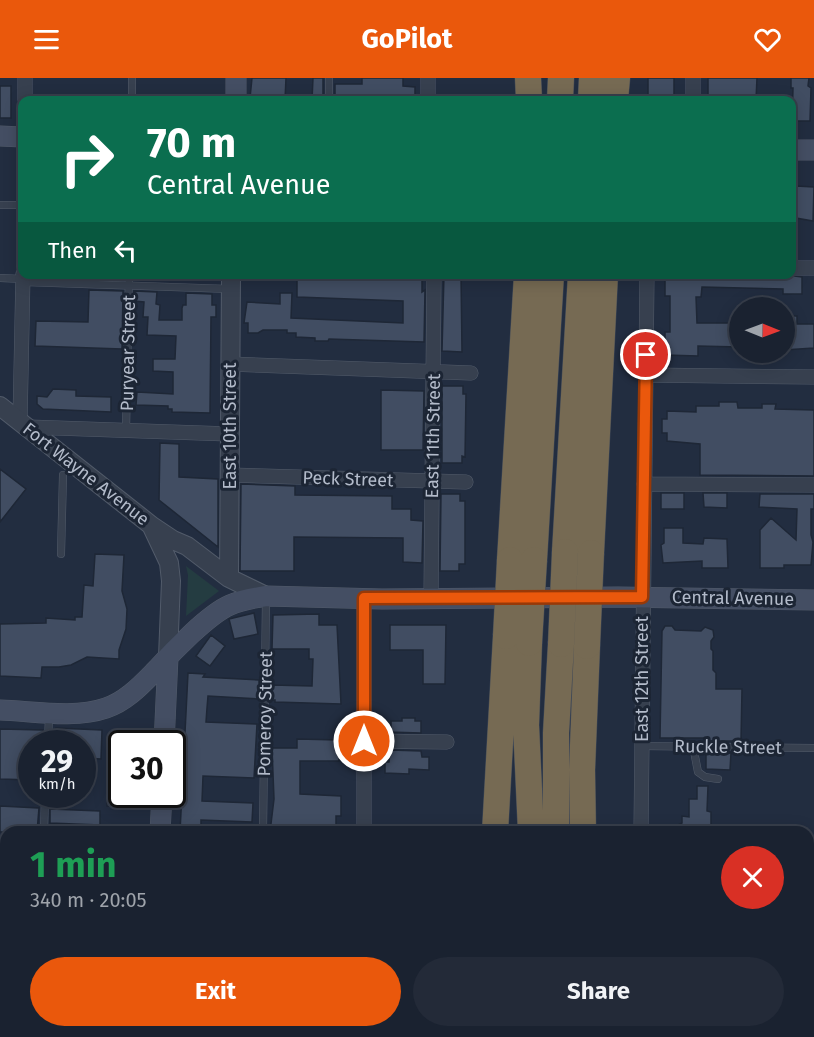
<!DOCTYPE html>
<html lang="en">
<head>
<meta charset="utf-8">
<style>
  :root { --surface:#1a2230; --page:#232a38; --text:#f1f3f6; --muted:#9fa4ab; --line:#383f4c; --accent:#ea580c }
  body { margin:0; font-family:"Fira Sans",sans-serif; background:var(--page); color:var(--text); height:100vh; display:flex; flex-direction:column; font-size:22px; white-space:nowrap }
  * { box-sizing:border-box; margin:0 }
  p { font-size:20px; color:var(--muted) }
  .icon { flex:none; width:33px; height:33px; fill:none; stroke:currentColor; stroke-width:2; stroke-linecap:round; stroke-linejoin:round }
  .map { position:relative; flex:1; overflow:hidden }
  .details { position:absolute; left:0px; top:748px; width:814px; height:212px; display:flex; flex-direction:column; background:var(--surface); border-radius:18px 18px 0 0; box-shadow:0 3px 15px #0003,0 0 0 2px var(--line) }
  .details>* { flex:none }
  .guide { position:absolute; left:18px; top:18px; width:778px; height:183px; border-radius:12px; box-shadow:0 3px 15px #0003,0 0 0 2px var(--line); background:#0b6e4f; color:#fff; overflow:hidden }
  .needle { width:39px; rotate:91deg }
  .buttons { position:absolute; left:729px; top:219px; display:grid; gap:12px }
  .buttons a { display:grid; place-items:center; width:66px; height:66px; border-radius:50%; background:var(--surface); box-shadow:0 3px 15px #0003,0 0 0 2px var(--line); font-size:30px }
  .speed { position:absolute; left:18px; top:652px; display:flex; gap:12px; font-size:30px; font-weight:700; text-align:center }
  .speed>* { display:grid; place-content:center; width:78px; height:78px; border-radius:50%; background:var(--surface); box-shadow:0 3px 15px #0003,0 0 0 2px var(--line); line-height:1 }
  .speed small { font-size:15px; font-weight:400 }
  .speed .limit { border:3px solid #111; border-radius:9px; background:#fff; color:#111 }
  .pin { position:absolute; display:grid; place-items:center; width:51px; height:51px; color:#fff; margin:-26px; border:3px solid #fff; border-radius:50%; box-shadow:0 2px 6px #0007 }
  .me { position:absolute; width:66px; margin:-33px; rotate:0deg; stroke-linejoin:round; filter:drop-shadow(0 0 4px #0008) }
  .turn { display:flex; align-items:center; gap:21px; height:126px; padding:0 30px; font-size:27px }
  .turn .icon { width:78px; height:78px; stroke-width:2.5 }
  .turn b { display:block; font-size:42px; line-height:51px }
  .then { display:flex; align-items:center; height:57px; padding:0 30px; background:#0003; gap:12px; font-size:22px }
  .round { display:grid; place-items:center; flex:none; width:63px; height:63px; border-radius:32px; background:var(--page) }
  .head { display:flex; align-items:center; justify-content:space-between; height:102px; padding:0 30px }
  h1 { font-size:36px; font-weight:700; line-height:45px; color:#1e9e55 }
  .action { display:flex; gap:12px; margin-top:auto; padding:12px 30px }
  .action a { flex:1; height:69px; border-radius:36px; background:var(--accent); color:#fff; font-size:24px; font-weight:700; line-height:69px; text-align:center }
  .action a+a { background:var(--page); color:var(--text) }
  header { display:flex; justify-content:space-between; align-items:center; height:78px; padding:0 30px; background:var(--accent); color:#fff; font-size:27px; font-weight:700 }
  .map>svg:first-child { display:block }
  .green { fill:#243c41 }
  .building { fill:#414d62; stroke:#1e2736; stroke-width:1.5 }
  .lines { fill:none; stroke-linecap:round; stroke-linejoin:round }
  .service-casing { stroke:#525b6a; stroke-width:8 }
  .minor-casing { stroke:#525b6a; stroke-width:15 }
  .tertiary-casing { stroke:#525b6a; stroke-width:20 }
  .secondary-casing { stroke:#525b6a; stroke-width:21 }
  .motorway-casing { stroke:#3f4857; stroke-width:27 }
  .service { stroke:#37404f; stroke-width:7 }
  .minor { stroke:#37404f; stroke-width:14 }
  .tertiary { stroke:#37404f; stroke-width:18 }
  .secondary { stroke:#444e63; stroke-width:20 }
  .motorway { stroke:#766a53; stroke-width:26 }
  .motorway-bridge-casing { stroke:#3f4857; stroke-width:27; stroke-linecap:butt }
  .motorway-bridge { stroke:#766a53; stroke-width:26 }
  .route-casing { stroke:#983908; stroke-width:15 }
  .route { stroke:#ea580c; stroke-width:10 }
  .labels { text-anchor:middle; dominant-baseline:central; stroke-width:6; stroke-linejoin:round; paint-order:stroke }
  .street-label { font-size:18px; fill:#b3bbca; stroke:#1c2534 }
</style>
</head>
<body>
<header><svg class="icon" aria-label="menu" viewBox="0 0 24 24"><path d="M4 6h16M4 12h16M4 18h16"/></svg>GoPilot<svg class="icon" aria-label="heart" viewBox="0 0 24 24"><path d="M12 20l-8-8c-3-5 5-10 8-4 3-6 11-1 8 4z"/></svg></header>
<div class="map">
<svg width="814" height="959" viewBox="0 0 814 959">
  <rect width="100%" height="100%" fill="#222d40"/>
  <path class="green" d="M186 488 219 513 186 538 188 497Z"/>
  <path class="building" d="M252 0H286L285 22 250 20Z
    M313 0H323V22H312Z
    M362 0H403V8L415 9V22H335V6H362Z
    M648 0H674V22H648Z
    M708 0H757L756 22H708Z
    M791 0H809L808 8 811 10 810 43H792L793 10H791Z
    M0 8H11V40H0Z
    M796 108 814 109 813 143 796 140Z
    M297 196H422V214L425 212 424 264 329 261 328 263H315V260L296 259V255H287V252H263L258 255H248V245H244L247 224 280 226V215H292L291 240 403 245V223L297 219Z
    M444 196H461L462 274 442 273Z
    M665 196 758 199 787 197 802 199V216H783V211L702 209 701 219H696L697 245H730V250H740V269L698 268V278L665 277V254H670V218H665Z
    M89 212 123 213 122 271 35 268 36 243 88 244Z
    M134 213 157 214 156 226 160 227 159 242H182V230L183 227H186V215L212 216V227H216V239H211L210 335 172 334V331H168V328L136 327 137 314 173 316V294L153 293V281H175L176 258 147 257 148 239H143L144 224 134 223Z
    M784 238H797V246H814V270L784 272Z
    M442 308H463V316H466L465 379 462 378V385H442Z
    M53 311 76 312V318L111 319V334L43 331 37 326V318L47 319Z
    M381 312 424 313 423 372H381Z
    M719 324H737L738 330H762V326H776L775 331 814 332V398L700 397V366L667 363V355H662V341H667V333L696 334V328H719Z
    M160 365 179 366V399L218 401V469L159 422Z
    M0 391 26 411 0 444Z
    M241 406 295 408V417L392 418V431H411V442L423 443 422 485 403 484V460L294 459V493H240Z
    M661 415H684V431H661Z
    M703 415H727V430L704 429Z
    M441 416H460V423H465V486H459V493H440Z
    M760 416H814V431H811V457L813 464 811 487H784V490H760V452L771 440 796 462 797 431 759 429Z
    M664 450H683V465L703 466 704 460 727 461 728 490H702V483L663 485 661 467 664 465Z
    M95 476 124 477 122 513 127 531 126 551 119 572V581L87 579 71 587 59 589H42L41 600 0 598V546L46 545V540L75 542V539H82L84 507 93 508Z
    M254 535 258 556 234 561 229 541Z
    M319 536V547H337L341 626 275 624V622H270L271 607 312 608 313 581H309V571H272L273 537Z
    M390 547H446L445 606H423V572H390Z
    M665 548H672L675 552 701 553 705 549 713 552 714 559 711 563V571L713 573V592L716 595V611H742L741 663H706V660H660L662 553Z
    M211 557 225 568 210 588 196 578Z
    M188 595 205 596 203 599 259 602V621L208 618 207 630 206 644 257 646 254 700 203 698 202 723 253 725 252 744 201 742V754H180Z
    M402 640H415V643H421V655L388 654V649H391V643H402Z
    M56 650 102 652 101 681 82 680V666H54Z
    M0 651 43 652 42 666H32V702L0 701Z
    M297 661 339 662V683H300V716L341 718V738H336V754H270L274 721 272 670H297Z
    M390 672 421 673 422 679H429V692L409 691V696L385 695V684H389Z
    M706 674 731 675 730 692 706 691Z
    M697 708H708L707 733 711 734V754H684L676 748 682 745V738L689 739V721H697Z
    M107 714 132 717 131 729 107 728Z
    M0 728 39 730 37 754H0Z
    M50 731 100 733V747L50 745Z"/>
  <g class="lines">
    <g class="service-casing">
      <path id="service" d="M132 22V0
        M329 22V0
        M0 127H22
        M0 200 23 201
        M23 204 230 211
        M126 353 129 196
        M61 476 63 397
        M48 666 49 637
        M641 668 814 670
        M693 668 698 694 705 699 718 701
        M44 754 45 717
        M263 754 266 521
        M0 897 6 898
        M808 936H814
        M263 954V959
        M309 954V959
        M34 959V954
        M424 959V954"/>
    </g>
    <g class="minor-casing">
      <path id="minor" d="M25 22V0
        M428 22V0
        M693 22V0
        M792 190H814
        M230 286 471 295
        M646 297 814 299
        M20 343 23 196
        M28 349 229 356
        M229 397 466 404
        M644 406 814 407
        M431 520 434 196
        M364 663 447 664
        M364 754V520
        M641 754 647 196
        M0 796H6
        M808 815H814
        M362 954V959"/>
    </g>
    <g class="tertiary-casing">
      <path id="tertiary" d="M0 328 152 448 173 462 187 468 229 500 266 518
        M152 449 169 485 171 503 168 579
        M229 500 231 196"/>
    </g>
    <g class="secondary-casing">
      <path id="secondary" d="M236 22V0
        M0 58 22 59
        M792 72H814
        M0 632C33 633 74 641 106 630 127 623 142 606 157 591 173 573 209 536 230 527 241 522 253 520 266 518L382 521 618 519 814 522
        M164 666 168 579
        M160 754 162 717
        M150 959V954"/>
    </g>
    <g class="motorway-casing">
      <path id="motorway" d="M528 0 529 22
        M560 22 561 0
        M591 22 592 0
        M615 22 617 0
        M565 474 581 196
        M591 475 605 196
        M510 482 527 196
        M534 482 551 196
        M529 565 526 647 531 754
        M495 754 506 558
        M556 754V655L561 566
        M583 754 582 692 587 568
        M500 954 501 959
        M519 954V959
        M559 954 561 959
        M594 954 595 959"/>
    </g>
    <use href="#service" class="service"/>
    <use href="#minor" class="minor"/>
    <use href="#tertiary" class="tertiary"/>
    <use href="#secondary" class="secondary"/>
    <use href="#motorway" class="motorway"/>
    <g class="motorway-bridge-casing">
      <path id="motorway-bridge" d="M506 558 510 482
        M529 565 534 482
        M561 566 565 474
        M587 568 591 475"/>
    </g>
    <use href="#motorway-bridge" class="motorway-bridge"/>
  </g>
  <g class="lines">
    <g class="route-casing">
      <path id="route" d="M364 663V520L642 519 646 277"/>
    </g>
    <use href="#route" class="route"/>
  </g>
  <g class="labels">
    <g class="street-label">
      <text transform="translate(128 275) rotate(-89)">Puryear Street</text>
      <text transform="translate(230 348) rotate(-90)">East 10th Street</text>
      <text transform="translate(433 358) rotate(-89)">East 11th Street</text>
      <text transform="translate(86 396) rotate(38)">Fort Wayne Avenue</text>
      <text transform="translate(348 401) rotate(2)">Peck Street</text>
      <text transform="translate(733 520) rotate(1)">Central Avenue</text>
      <text transform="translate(642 601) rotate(-90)">East 12th Street</text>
      <text transform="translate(265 636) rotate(-89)">Pomeroy Street</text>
      <text transform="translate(728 669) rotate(1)">Ruckle Street</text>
    </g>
  </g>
</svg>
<div class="buttons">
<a><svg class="needle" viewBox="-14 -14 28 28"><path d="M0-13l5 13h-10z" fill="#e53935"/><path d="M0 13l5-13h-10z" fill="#9fa4ab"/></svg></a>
</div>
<div class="speed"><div>29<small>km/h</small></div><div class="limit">30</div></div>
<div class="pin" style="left:646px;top:277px;background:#d93025"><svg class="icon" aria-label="arrive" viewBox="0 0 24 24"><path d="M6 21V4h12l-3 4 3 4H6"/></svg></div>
<svg class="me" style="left:364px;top:663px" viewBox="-20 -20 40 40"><circle r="17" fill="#ea580c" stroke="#fff" stroke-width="3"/><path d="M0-11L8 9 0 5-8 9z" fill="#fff"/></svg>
<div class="guide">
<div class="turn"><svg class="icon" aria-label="right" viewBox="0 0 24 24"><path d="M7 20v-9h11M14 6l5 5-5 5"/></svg><div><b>70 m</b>Central Avenue</div></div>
<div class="then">Then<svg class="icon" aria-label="left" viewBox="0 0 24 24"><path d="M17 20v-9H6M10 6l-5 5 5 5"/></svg></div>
</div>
<section class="details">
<div class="head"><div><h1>1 min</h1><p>340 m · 20:05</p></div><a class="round" style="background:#d93025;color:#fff"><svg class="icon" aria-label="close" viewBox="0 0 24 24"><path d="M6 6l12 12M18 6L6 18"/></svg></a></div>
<div class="action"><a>Exit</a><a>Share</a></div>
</section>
</div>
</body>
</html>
